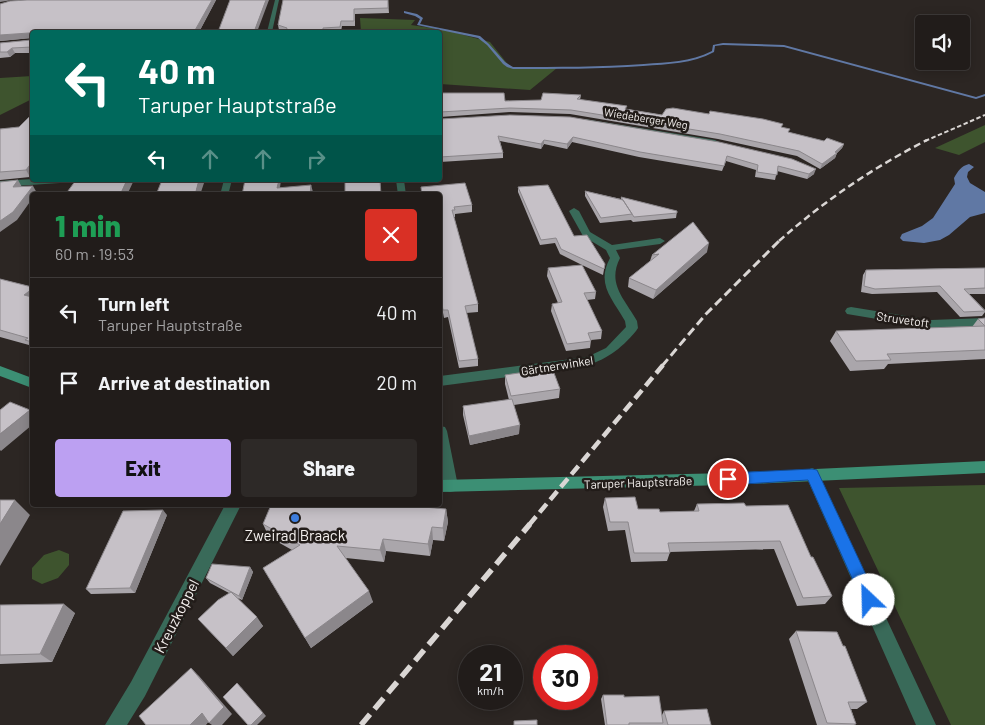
<!DOCTYPE html>
<html lang="en">
<head>
<meta charset="utf-8">
<style>
  :root { --surface:#211c1a; --page:#2d2927; --text:#f1f3f6; --muted:#a2a1a2; --line:#3e3a39; --accent:#bca0f2 }
  body { margin:0; font-family:Barlow,sans-serif; background:var(--page); color:var(--text); height:100vh; display:flex; flex-direction:column; font-size:19px; white-space:nowrap }
  * { box-sizing:border-box; margin:0 }
  p { font-size:16px; color:var(--muted) }
  .icon { flex:none; width:28px; height:28px; fill:none; stroke:currentColor; stroke-width:2; stroke-linecap:round; stroke-linejoin:round }
  .map { position:relative; flex:1; overflow:hidden }
  .side { position:absolute; left:30px; top:192px; width:412px; height:315px; display:flex; flex-direction:column; background:var(--surface); border-radius:5px; box-shadow:0 2px 12px #0003,0 0 0 1px var(--line) }
  .side>* { flex:none }
  .hud { position:absolute; left:30px; top:30px; width:412px; height:152px; border-radius:5px; box-shadow:0 2px 12px #0003,0 0 0 1px var(--line); background:#00695c; color:#fff; overflow:hidden }
  .fabs { position:absolute; left:915px; top:15px; display:grid; gap:10px }
  .fabs a { display:grid; place-items:center; width:55px; height:55px; border-radius:5px; background:var(--surface); box-shadow:0 2px 12px #0003,0 0 0 1px var(--line); font-size:25px }
  .speed { position:absolute; left:458px; top:645px; display:flex; gap:10px; font-size:25px; font-weight:700; text-align:center }
  .speed>* { display:grid; place-content:center; width:65px; height:65px; border-radius:50%; background:var(--surface); box-shadow:0 2px 12px #0003,0 0 0 1px var(--line); line-height:1 }
  .speed small { font-size:12px; font-weight:400 }
  .speed .limit { border:8px solid #d22; background:#fff; color:#111 }
  .pin { position:absolute; display:grid; place-items:center; width:42px; height:42px; color:#fff; margin:-21px; border:2px solid #fff; border-radius:50%; box-shadow:0 1px 5px #0007 }
  .me { position:absolute; width:55px; margin:-28px; rotate:336deg; stroke-linejoin:round; filter:drop-shadow(0 0 4px #0008) }
  .turn { display:flex; align-items:center; gap:18px; height:105px; padding:0 25px; font-size:22px }
  .turn .icon { width:65px; height:65px; stroke-width:2.5 }
  .turn b { display:block; font-size:35px; line-height:42px }
  .lanes { display:flex; align-items:center; height:48px; padding:0 25px; background:#0003; justify-content:center; gap:25px; direction:ltr }
  .lanes .off { opacity:.35 }
  .round { display:grid; place-items:center; flex:none; width:52px; height:52px; border-radius:5px; background:var(--page) }
  .overview { display:flex; align-items:center; justify-content:space-between; height:85px; padding:0 25px }
  h1 { font-size:30px; font-weight:800; line-height:38px; color:#1e9e55 }
  .primary-button { display:flex; gap:10px; margin-top:auto; padding:10px 25px }
  .primary-button a { flex:1; height:58px; border-radius:5px; background:var(--accent); color:#111; font-size:20px; font-weight:800; line-height:58px; text-align:center }
  .primary-button a+a { background:var(--page); color:var(--text) }
  ul { padding:0; list-style:none }
  li { display:flex; align-items:center; gap:15px; height:70px; padding:0 25px; border-top:1px solid var(--line) }
  li div { flex:1 }
  li b { display:block; font-size:19px }
  li em { font-style:normal }
  .map>svg:first-child { display:block }
  .green { fill:#3e542e }
  .water { fill:#6078a4 }
  .lines { fill:none; stroke-linecap:round; stroke-linejoin:round }
  .stream { fill:#6078a4; fill-rule:evenodd }
  .street { fill:#396a59; fill-rule:evenodd }
  .secondary { fill:#3c8f74; fill-rule:evenodd }
  .rail-far4 { stroke:#dad6d4; stroke-width:2; stroke-dasharray:4.5 2.5; stroke-linecap:butt }
  .rail-far3 { stroke:#dad6d4; stroke-width:2.5; stroke-dasharray:7 4; stroke-linecap:butt }
  .rail-far2 { stroke:#dad6d4; stroke-width:3; stroke-dasharray:9 4.5; stroke-linecap:butt }
  .rail-far1 { stroke:#dad6d4; stroke-width:4.5; stroke-dasharray:11 5.5; stroke-linecap:butt }
  .rail { stroke:#dad6d4; stroke-width:5.5; stroke-dasharray:14 7; stroke-linecap:butt }
  .wall { fill:#aaa6ab }
  .shaded-wall { fill:#8b878b }
  .building { fill:#c6c1c7; stroke:#8b878b }
  .route { fill:#1a73e8; stroke:#114b97 }
  .shop-dot { fill:#3f7fe0; stroke:#221c19; stroke-width:2 }
  .labels { text-anchor:middle; dominant-baseline:central; stroke-width:5; stroke-linejoin:round; paint-order:stroke }
  .far-street-label { font-size:11px; fill:#f4f0ee; stroke:#221c19 }
  .street-label { font-size:12px; fill:#f4f0ee; stroke:#221c19 }
  .near-poi-label { font-size:15px; fill:#f4f0ee; stroke:#221c19 }
  .near-street-label { font-size:15px; fill:#f4f0ee; stroke:#221c19 }
</style>
</head>
<body>
<div class="map">
<svg width="985" height="725" viewBox="0 0 985 725">
  <rect width="100%" height="100%" fill="#2c2623"/>
  <path class="green" d="M360 18 415 20 411 25 445 30 490 42 510 67 557 68 530 90 440 84V32H361Z
    M32 76V99L0 115V78Z
    M985 125V142L959 155 935 148Z
    M985 485V725H951L839 488Z
    M59 550 69 554V565L58 578 42 584 32 579V568L44 555Z"/>
  <path class="water" d="M969 164 974 167 968 172 967 177 970 183 985 192V213L970 217 949 235 940 240 924 243 903 241 900 238 902 234 922 226 933 218 955 184 954 178C958 171 961 166 969 164Z"/>
  <g class="lines">
    <path class="stream" d="M404 11 417 14 423 18 420 24 480 36 489 44 505 62 513 67C557 67 601 67 644 64 668 62 690 62 712 51L713 45 723 43 784 45 976 97 985 94V96L976 99 784 47 723 45 715 46 714 52C692 64 668 64 643 66 600 69 556 69 513 69L507 67 503 64 487 45 478 38 417 25 420 19 415 16 404 13Z"/>
    <path class="street" d="M275 0H279L272 32H267Z
      M584 119 715 140 719 142 715 144 587 123H584Z
      M32 179 64 180 60 183 0 187V181Z
      M224 180H232L228 195H220Z
      M396 180H404L406 195H398Z
      M574 208 579 211 590 232 612 245 660 238 665 241 660 244 616 250 620 258C607 284 624 298 637 321L638 328 636 331C620 350 606 360 582 367L440 386V376L587 357 606 348 626 327 625 321C612 298 596 284 610 258L606 250 583 236 569 211Z
      M851 307 931 320 985 318V326L931 328 847 314 845 311 847 308Z
      M440 426 445 427 447 431 458 486 455 491 450 492 445 491C436 472 440 446 440 426Z
      M812 468 817 470 819 474 936 725H916L805 474 807 470Z
      M225 505H241L145 696 127 725H105L131 682Z"/>
    <path class="secondary" d="M0 366 32 378V388L0 376Z
      M985 461V473L728 485 440 492V480L728 473Z"/>
    <path class="rail-far4" d="M925 141 985 115"/>
    <path class="rail-far3" d="M779 241C824 201 874 167 927 140"/>
    <path class="rail-far2" d="M662 366 706 314 780 240"/>
    <path class="rail-far1" d="M529 525 663 365"/>
    <path class="rail" d="M361 725 530 524"/>
  </g>
  <path class="wall" d="M27 0H216L199 32H32V53H15L10 57 0 58V43L31 40V38L0 41V4Z
    M388 0 389 13 355 14V26H342L341 32H286L279 30 278 25Z
    M440 93 505 101 541 100 581 95 580 100 627 109 662 115 709 114 783 124 781 127 788 132 824 141 844 144 842 148 837 153 835 158 820 169 797 156 718 139 570 114 510 112 440 117Z
    M32 114V174L30 177 0 180V129L19 127Z
    M570 117 814 174 807 179 777 171 775 180 755 177 756 170 726 161 722 171 639 157 572 142 567 149 544 144 541 149 500 141 503 153V158L440 162V119Z
    M421 187 472 205V212L455 214V217H454L478 304V312L466 313 478 359V366L459 368 448 317 444 318 440 297V195H422Z
    M518 187 605 264 603 275 582 265 596 292 595 299 587 300 602 331 601 339 591 340 590 348 566 351 551 311 552 304 558 303 547 276 548 268 582 265 560 254 555 243 540 245 518 192Z
    M585 191 621 199V197L677 211 676 218 633 222 631 220 600 223 585 196Z
    M707 252 653 299 628 287 629 278 650 261 652 255Z
    M985 268V294H969L985 310V312L982 316 960 317 937 292 872 294 861 292 863 275 866 270Z
    M0 279 32 287V349L29 345 0 337Z
    M985 318V359L888 364 884 369 850 371 830 341 836 331 972 327 978 319Z
    M541 374 560 389 559 398 514 405 519 434 470 445 463 415V406L509 400 505 384V375Z
    M605 498 638 509 660 512 694 511 697 504 746 506 811 557 832 596 825 604 797 606 774 549 670 552 667 561 631 562 625 530 608 531 603 507Z
    M446 509 448 522 444 541 433 540 430 556 386 551 384 562 346 558 373 602 311 648 263 568 292 550 269 537 263 524Z
    M167 515 135 593 91 594 86 589Z
    M250 567 253 572 242 600 238 598 263 626 233 656 198 619 229 593 210 583 206 578Z
    M0 605 75 613 52 662 0 664Z
    M796 631 843 646 867 702 857 709H851L856 724 854 725H817L789 639Z
    M603 695 624 697 662 715 664 711 711 725H605L601 699Z"/>
  <path class="shaded-wall" d="M0 0H12L0 2Z
    M212 0H216L199 32H194Z
    M266 0H269L257 32H254Z
    M29 33 32 38 0 41V35Z
    M12 48 15 53 10 57 7 52Z
    M573 137 572 142 567 149V144Z
    M544 140V144L541 149V144Z
    M844 144 842 148 837 153 835 158 820 169 822 164Z
    M32 162V174L30 177 26 170Z
    M816 169 814 174 807 179 809 174Z
    M18 180 22 187H13Z
    M127 180H134L127 195H120Z
    M199 180H205L200 195H195Z
    M279 180H281L279 195 277 188Z
    M311 185 313 192V195H310Z
    M33 186 37 193 35 195H32V199L17 220 0 232V221Z
    M709 243 707 252 653 299 656 290Z
    M32 289V301L24 295Z
    M30 410 32 412V425L1 451 0 450V434Z
    M520 425 519 434 470 445 469 436Z
    M15 500 30 515 0 566V524Z
    M446 509 448 522 444 541 443 528Z
    M163 510 167 515 135 593 130 588Z
    M432 527 433 540 430 556 428 544Z
    M383 539 386 551 384 562 380 550Z
    M250 567 253 572 242 600 239 596Z
    M369 591 373 602 311 648 305 638Z
    M64 604 75 613 52 662 40 654Z
    M257 617 263 626 233 656 226 648Z
    M191 668 199 676 232 714 222 725H212L209 723Z
    M241 687 266 716 257 725H251Z
    M202 713 210 720 206 725H190Z"/>
  <path class="building" d="M27 0H212L194 32H32V47L12 48 7 52H0V43L31 40V35L29 33 0 35V4L10 1Z
    M230 0H266L254 32H218Z
    M283 0H388V8L354 9V21H341L340 27 323 28V32H286L287 28 278 25Z
    M440 93H504L505 101 541 100 543 93 581 95 577 99 627 106 625 109 662 115 666 109 673 108 709 114 710 111 763 119 783 124 781 127 790 129 788 132 824 141 827 138 844 144 835 152 837 153 822 164 799 151 720 134 571 110 510 108 440 112Z
    M32 114V162L26 170 0 172V129L19 127Z
    M510 115 570 117 719 142 792 159 816 169 809 174 778 166 777 175 757 172 758 165 727 156 724 166 640 152 573 137 567 144 544 140 541 144 498 136 503 153 440 157V119Z
    M18 180 13 187 33 186 13 212 0 221V182Z
    M76 180H127L120 195H65Z
    M162 180H199L195 195H156Z
    M245 180H279L277 188 311 185 310 195H242Z
    M345 180H380L381 195H345Z
    M465 183 472 205 454 207 455 210H452L478 304 465 306 478 359 459 361 448 310H443L440 292V195H422L421 187Z
    M548 185 574 236 587 235 605 264 604 269 561 249 556 238 541 240 518 187Z
    M585 191 623 200 632 214 601 218Z
    M621 197 677 211V213L634 217Z
    M693 222 709 243 656 290 629 278 659 254 652 255Z
    M582 265 596 292 584 293 602 331 588 333 591 341 567 344 552 304 562 302 548 268Z
    M985 268V288L964 289 985 311 964 312 940 286 875 289 864 286 866 270Z
    M0 279 32 287V289L24 295 32 297V342L25 340 28 338 0 330Z
    M985 318V326L978 319Z
    M985 326V350L887 354 891 360 856 361 836 331Z
    M539 370 541 374 554 373 560 389 511 396 505 375Z
    M512 399 520 425 469 436 463 406Z
    M10 402 30 410 0 434V410Z
    M635 497 638 509H659L660 512 699 511 697 504 744 503 746 506 788 505 811 557H813L832 596 803 598 780 541 668 543 670 553H634L628 522H610L605 498Z
    M0 500H15L0 524Z
    M271 505H401L446 509 443 528 432 527 428 544 383 539 380 550 337 546 369 591 305 638 263 568 300 545 263 524Z
    M163 510 130 588 86 589 123 511Z
    M212 564 250 567 239 596 206 578Z
    M231 592 257 617 226 648 198 619 218 600Z
    M64 604 40 654 0 655V605Z
    M796 631 837 632 843 646H845L867 702H848L856 724 827 723Z
    M191 668 224 707 209 723 202 713 190 725H146L139 716Z
    M237 683 263 713 251 725H248L223 697Z
    M603 695H624V697L659 696 663 723H629V725H607Z
    M707 709 711 725H668L664 711Z
    M537 720V725H514V721Z"/>
  <path class="route" d="M812 469 817 470 875 594 877 600 875 605 869 608 864 605 808 480 728 485 723 483 721 479 723 475 728 473Z"/>
  <circle class="shop-dot" cx="295" cy="518" r="5"/>
  <g class="labels">
    <g class="far-street-label">
      <text transform="translate(646 118) rotate(9)">Wiedeberger Weg</text>
    </g>
    <g class="street-label">
      <text transform="translate(903 319) rotate(8)">Struvetoft</text>
      <text transform="translate(557 365) rotate(-9)">Gärtnerwinkel</text>
      <text transform="translate(638 482) rotate(-2)">Taruper Hauptstraße</text>
    </g>
    <g class="near-poi-label">
      <text x="295" y="535">Zweirad Braack</text>
    </g>
    <g class="near-street-label">
      <text transform="translate(176 616) rotate(-63)">Kreuzkoppel</text>
    </g>
  </g>
</svg>
<div class="fabs">
<a><svg class="icon" aria-label="sound" viewBox="0 0 24 24"><path d="M4 9h4l5-4v14l-5-4H4zM17 9q2 3 0 6"/></svg></a>
</div>
<div class="speed"><div>21<small>km/h</small></div><div class="limit">30</div></div>
<div class="pin" style="left:728px;top:479px;background:#d93025"><svg class="icon" aria-label="arrive" viewBox="0 0 24 24"><path d="M6 21V4h12l-3 4 3 4H6"/></svg></div>
<svg class="me" style="left:869px;top:600px" viewBox="-20 -20 40 40"><circle r="19" fill="#fff"/><path d="M0-13L10 11 0 6-10 11z" fill="#1a73e8"/></svg>
<div class="hud">
<div class="turn"><svg class="icon" aria-label="left" viewBox="0 0 24 24"><path d="M17 20v-9H6M10 6l-5 5 5 5"/></svg><div><b>40 m</b>Taruper Hauptstraße</div></div>
<div class="lanes"><svg class="icon" aria-label="left" viewBox="0 0 24 24"><path d="M17 20v-9H6M10 6l-5 5 5 5"/></svg><svg class="icon off" aria-label="ahead" viewBox="0 0 24 24"><path d="M12 20V5M6 11l6-6 6 6"/></svg><svg class="icon off" aria-label="ahead" viewBox="0 0 24 24"><path d="M12 20V5M6 11l6-6 6 6"/></svg><svg class="icon off" aria-label="right" viewBox="0 0 24 24"><path d="M7 20v-9h11M14 6l5 5-5 5"/></svg></div>
</div>
<section class="side">
<div class="overview"><div><h1>1 min</h1><p>60 m · 19:53</p></div><a class="round" style="background:#d93025;color:#fff"><svg class="icon" aria-label="close" viewBox="0 0 24 24"><path d="M6 6l12 12M18 6L6 18"/></svg></a></div>
<ul>
<li><svg class="icon" aria-label="left" viewBox="0 0 24 24"><path d="M17 20v-9H6M10 6l-5 5 5 5"/></svg><div><b>Turn left</b><p>Taruper Hauptstraße</p></div><em>40 m</em></li>
<li><svg class="icon" aria-label="arrive" viewBox="0 0 24 24"><path d="M6 21V4h12l-3 4 3 4H6"/></svg><div><b>Arrive at destination</b></div><em>20 m</em></li>
</ul>
<div class="primary-button"><a>Exit</a><a>Share</a></div>
</section>
</div>
</body>
</html>
